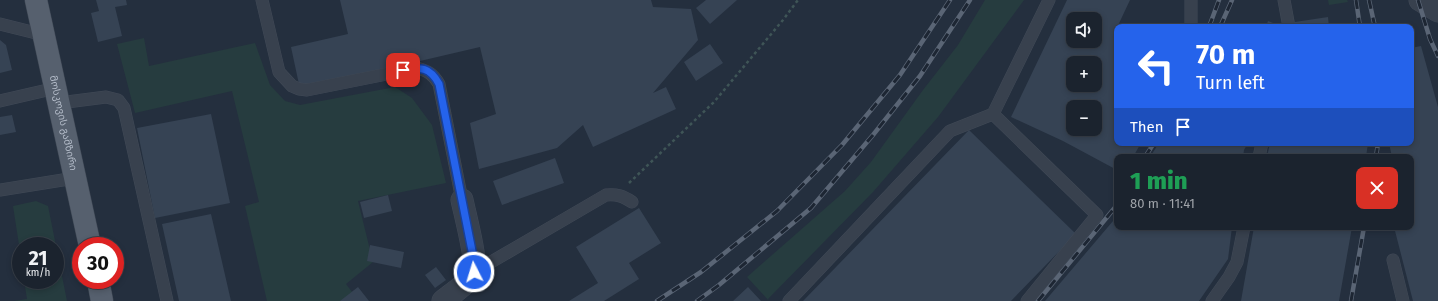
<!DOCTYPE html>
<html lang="en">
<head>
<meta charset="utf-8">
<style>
  :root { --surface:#1b232e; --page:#242b36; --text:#f1f3f6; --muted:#a0a4aa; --line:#39404a }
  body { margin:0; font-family:"Fira Sans","Noto Sans Georgian",sans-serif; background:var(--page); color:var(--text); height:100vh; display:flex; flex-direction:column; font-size:15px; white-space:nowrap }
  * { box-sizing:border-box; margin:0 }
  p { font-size:13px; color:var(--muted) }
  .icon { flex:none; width:22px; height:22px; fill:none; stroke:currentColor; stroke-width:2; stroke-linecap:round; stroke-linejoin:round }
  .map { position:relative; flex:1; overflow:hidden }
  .sheet { position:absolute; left:1114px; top:154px; width:300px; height:76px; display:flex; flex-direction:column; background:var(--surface); border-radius:8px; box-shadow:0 2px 6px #0003,0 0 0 1px var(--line) }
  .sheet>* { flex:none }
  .top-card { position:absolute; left:1114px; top:24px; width:300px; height:122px; border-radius:8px; box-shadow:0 2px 6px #0003,0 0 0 1px var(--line); background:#2563eb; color:#fff; overflow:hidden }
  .tools { position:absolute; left:1066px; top:12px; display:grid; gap:8px }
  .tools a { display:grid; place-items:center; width:36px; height:36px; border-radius:8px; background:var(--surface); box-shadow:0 2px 6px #0003,0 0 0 1px var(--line); font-size:20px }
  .speed { position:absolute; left:12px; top:237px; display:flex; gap:8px; font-size:20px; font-weight:700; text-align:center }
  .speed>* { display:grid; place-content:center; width:52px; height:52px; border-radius:50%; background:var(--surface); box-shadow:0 2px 6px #0003,0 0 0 1px var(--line); line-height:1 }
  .speed small { font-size:10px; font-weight:400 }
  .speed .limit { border:6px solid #d22; background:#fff; color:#111 }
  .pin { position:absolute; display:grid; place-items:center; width:34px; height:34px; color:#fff; margin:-17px; border-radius:8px; box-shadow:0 2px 6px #0006 }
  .me { position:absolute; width:44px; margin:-22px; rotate:355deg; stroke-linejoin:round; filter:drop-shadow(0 0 3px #0008) }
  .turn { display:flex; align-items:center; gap:14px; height:84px; padding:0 16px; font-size:18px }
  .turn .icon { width:52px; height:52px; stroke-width:2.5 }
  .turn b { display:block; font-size:28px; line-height:34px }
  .then { display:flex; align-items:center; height:38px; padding:0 16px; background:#0003; gap:8px; font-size:15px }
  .round { display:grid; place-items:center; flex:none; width:42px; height:42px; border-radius:8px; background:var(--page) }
  .overview { display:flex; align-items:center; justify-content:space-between; height:68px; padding:0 16px }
  h1 { font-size:24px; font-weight:800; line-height:30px; color:#1e9e55 }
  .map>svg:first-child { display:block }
  .green { fill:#263c3f }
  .building { fill:#364354; fill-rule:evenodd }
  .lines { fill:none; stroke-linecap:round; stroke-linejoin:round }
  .lane-casing { stroke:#414a57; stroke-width:13 }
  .street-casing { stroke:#414a57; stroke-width:23 }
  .primary-casing { stroke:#414a57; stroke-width:23 }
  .path { stroke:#3f5557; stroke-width:2.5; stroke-dasharray:3 3; stroke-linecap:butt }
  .lane { stroke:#38414e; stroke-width:12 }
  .street { stroke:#38414e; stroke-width:22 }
  .primary { stroke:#56606e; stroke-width:22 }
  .rail-casing { stroke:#5a6575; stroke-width:4.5 }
  .rail { stroke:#1d2633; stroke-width:3; stroke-dasharray:9; stroke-linecap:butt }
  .route-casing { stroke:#184099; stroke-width:10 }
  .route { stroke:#2563eb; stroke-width:7 }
  .labels { text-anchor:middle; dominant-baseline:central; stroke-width:4; stroke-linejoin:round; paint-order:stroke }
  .street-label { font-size:10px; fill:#b4bcc9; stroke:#1d2633 }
</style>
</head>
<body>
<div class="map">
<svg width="1438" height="301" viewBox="0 0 1438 301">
  <rect width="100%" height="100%" fill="#242f3e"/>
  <path class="green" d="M985 0H1024L938 117 873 192 768 299 769 301 747 277 845 191 871 162 923 90 958 45Z
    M1328 0H1347L1348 2 1329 5Z
    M144 38 149 66 255 43 270 85 285 101 300 105 395 87 412 98 432 125 446 183 358 201 373 262 346 284 359 301H267L245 206 259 202 232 91 135 113 117 44Z
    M36 201 48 206 67 301H14L27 299 24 280H55V246H21V258L13 206Z"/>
  <path class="building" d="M96 0H126L127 5 115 7 122 36 98 42 91 13 99 11Z
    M340 0H651L653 7 691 9 698 40 653 93 666 87 676 109 593 147 583 125 557 148 479 169 470 123 496 114 480 47 300 89 291 47 348 34Z
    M706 0H737L710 24 696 8Z
    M1067 0H1130L1114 34 1117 35V143H1141L1133 157H1117V170L1063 141 1011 117ZM1073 19H1095V41H1073ZM1073 63H1095V85H1073ZM1073 107H1095V129H1073Z
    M1328 17 1329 27H1295V22Z
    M1268 21 1283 27H1266Z
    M0 40 6 45 12 70 0 73Z
    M710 44 723 63 696 81 684 62Z
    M1421 46 1438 107V301H1413L1394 227H1411V157H1392L1389 143H1411V48Z
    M211 114 230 203 155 218 137 128Z
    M12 115 16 132 0 135V117Z
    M969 130 1076 234 1011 301H803Z
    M1159 143H1248L1244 150 1243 157H1150Z
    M1270 143H1368L1366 157H1267Z
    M555 158 564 183 502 205 493 181Z
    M388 195 392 211 364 218 360 202Z
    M639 208 661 243 629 263 639 279 604 301H569L598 283 576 247Z
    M211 214 231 301H179L162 224Z
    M1113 221 1117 225V227H1120L1123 229 1124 227H1232L1228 259 1199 301H1045Z
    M1254 227H1352L1339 301H1241Z
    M370 245 404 252 401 268 367 261Z
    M436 267 446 280 435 288 425 275Z
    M358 287 369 301H340Z
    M748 287 761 301H733Z"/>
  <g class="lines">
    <g class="lane-casing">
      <path id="lane" d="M262 0 279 72 292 86 299 89 307 90 417 68C428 71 433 74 439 84L462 200
        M1191 0V27
        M1284 0 1289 27
        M0 24 44 35
        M0 101 56 88
        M59 103 106 97 118 100 124 108 167 301
        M993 114 1097 215 1027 301
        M1259 157 1262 143
        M0 190 75 178
        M1393 260 1403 301
        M474 272 606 195C617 194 623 196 632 202
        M789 301 950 131 993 114 1049 0
        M1212 301 1229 277 1237 262 1244 227"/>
    </g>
    <g class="street-casing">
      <path id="street" d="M1420 0 1438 11
        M443 301C450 295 472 281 474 271 477 260 465 214 462 200"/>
    </g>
    <g class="primary-casing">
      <g id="primary">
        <path id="s1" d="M36 0 90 246"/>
        <path d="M98 280 102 301"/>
      </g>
    </g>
    <path class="path" d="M629 183 714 102 783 20 798 0"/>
    <use href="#lane" class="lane"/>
    <use href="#street" class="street"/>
    <use href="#primary" class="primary"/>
    <g class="rail-casing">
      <path id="rail" d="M1356 0 1360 27
        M1369 0 1375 27
        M1418 0 1430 39 1438 56
        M1209 27 1219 0
        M1220 27 1232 0
        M1145 157 1154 143
        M1376 157 1378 143
        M657 301 701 272 777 211 842 145 900 75 950 0
        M697 301 719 285 811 208 873 135 920 76 970 0
        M1038 301 1117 205
        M1351 301 1364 227"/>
    </g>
    <use href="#rail" class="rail"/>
  </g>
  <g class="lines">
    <g class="route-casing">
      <path id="route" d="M403 70C421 67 430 67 439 84L474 261V272"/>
    </g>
    <use href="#route" class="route"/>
  </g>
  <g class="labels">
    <g class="street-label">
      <text stroke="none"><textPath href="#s1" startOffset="126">მოსკოვის გამზირი</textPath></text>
    </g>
  </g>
</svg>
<div class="tools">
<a><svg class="icon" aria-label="sound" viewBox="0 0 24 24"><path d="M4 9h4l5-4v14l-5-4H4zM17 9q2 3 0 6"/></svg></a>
<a>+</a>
<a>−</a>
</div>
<div class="speed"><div>21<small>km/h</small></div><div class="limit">30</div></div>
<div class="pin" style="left:403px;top:70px;background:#d93025"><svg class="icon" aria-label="arrive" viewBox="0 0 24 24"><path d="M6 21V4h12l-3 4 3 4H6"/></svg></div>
<svg class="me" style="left:474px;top:272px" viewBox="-20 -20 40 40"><circle r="17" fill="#2563eb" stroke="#fff" stroke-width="3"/><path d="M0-11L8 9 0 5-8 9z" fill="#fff"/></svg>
<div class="top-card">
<div class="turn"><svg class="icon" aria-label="left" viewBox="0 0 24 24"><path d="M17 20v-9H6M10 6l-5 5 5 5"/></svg><div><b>70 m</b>Turn left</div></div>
<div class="then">Then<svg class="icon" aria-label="arrive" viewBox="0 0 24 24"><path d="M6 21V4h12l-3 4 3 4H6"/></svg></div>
</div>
<section class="sheet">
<div class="overview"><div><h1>1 min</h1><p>80 m · 11:41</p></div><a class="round" style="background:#d93025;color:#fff"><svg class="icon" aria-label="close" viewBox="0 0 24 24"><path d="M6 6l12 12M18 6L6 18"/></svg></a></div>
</section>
</div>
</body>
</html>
